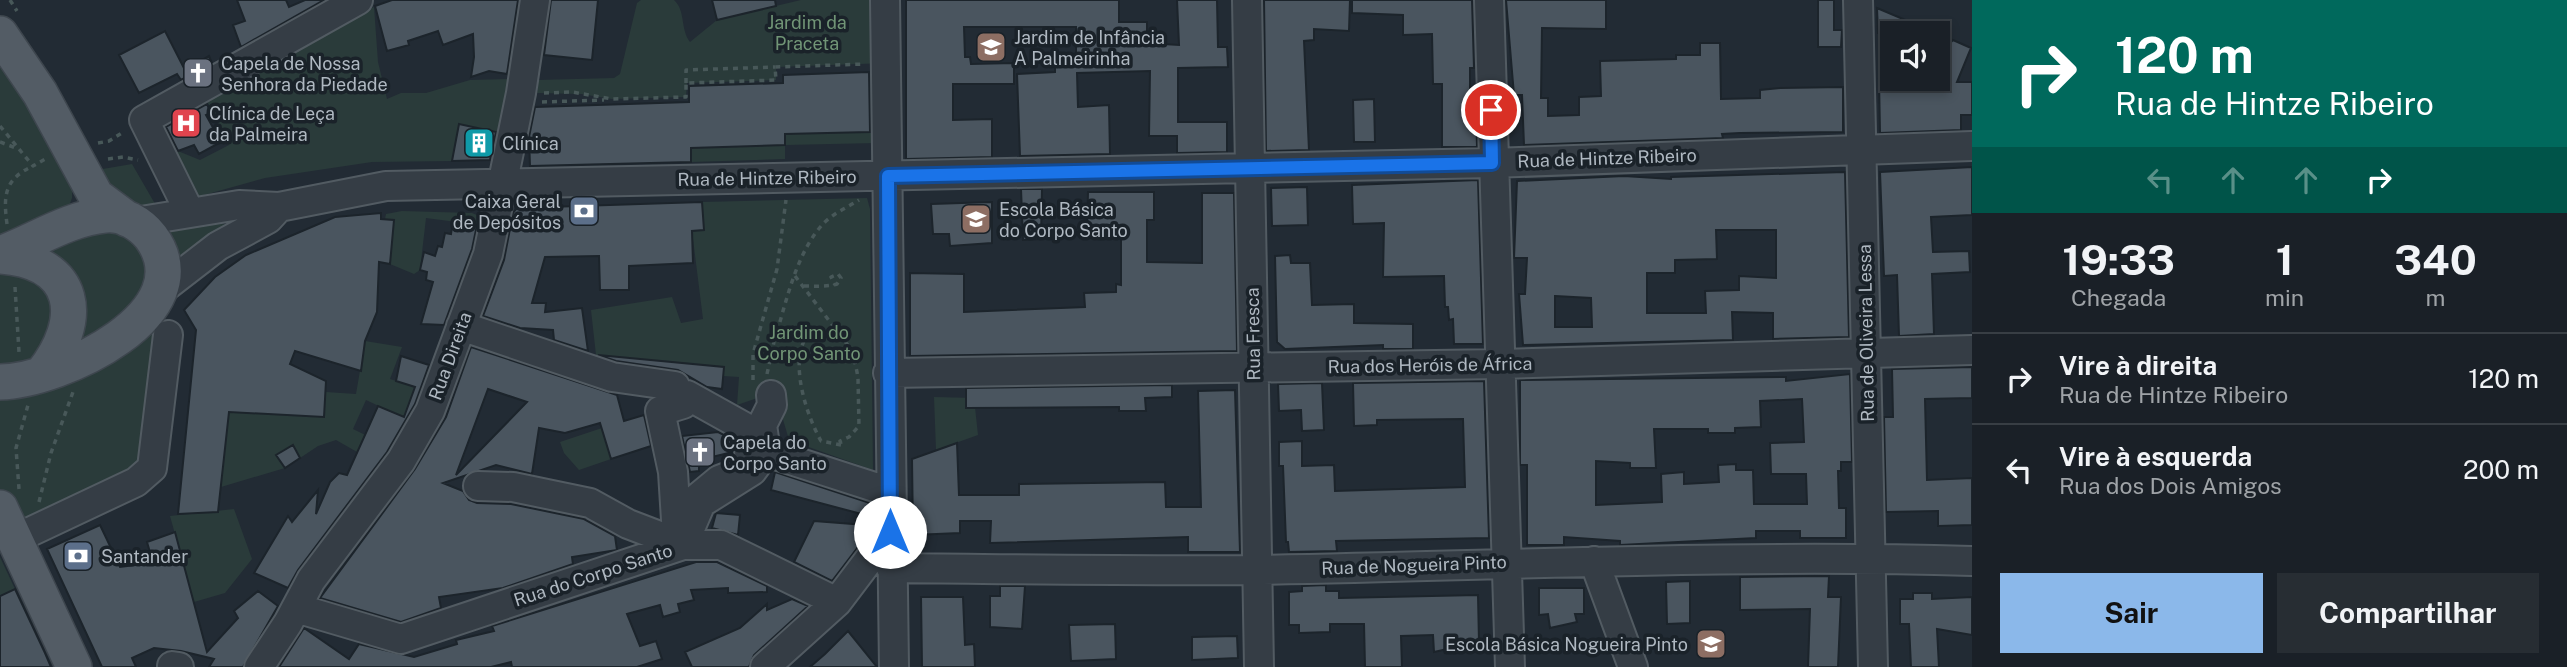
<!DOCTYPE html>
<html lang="pt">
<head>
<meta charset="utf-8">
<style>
  :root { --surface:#1a2027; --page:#272d33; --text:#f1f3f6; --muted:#9fa3a7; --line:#383e44; --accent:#8bb8ea }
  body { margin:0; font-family:"Public Sans",sans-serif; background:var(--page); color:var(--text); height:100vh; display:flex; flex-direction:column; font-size:26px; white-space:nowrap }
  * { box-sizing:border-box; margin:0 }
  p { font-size:23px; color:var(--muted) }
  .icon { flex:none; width:38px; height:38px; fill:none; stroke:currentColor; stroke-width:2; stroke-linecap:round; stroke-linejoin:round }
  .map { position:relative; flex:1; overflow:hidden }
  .side { display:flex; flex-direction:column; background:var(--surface); width:595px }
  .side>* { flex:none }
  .banner { background:#00695c; color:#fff; overflow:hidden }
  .buttons { position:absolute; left:1880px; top:21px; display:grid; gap:14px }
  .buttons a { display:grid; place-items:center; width:70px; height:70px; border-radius:0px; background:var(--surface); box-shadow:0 4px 10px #0003,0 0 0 2px var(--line); font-size:35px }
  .pin { position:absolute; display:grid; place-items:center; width:60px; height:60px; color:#fff; margin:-30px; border:4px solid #fff; border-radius:50%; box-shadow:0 2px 7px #0007 }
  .me { position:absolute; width:77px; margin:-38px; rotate:0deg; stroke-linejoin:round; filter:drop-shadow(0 0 5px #0008) }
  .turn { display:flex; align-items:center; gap:24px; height:147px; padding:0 28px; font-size:32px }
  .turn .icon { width:91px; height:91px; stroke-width:2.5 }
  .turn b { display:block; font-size:49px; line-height:60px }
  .lanes { display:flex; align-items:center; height:66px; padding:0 28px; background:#0003; justify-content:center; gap:35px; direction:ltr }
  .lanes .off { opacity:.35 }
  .eta { display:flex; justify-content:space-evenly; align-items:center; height:119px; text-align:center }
  .eta b { font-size:42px; font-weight:700; line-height:49px }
  .primary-button { display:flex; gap:14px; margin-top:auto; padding:14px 28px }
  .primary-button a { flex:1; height:80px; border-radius:0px; background:var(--accent); color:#111; font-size:28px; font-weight:700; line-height:80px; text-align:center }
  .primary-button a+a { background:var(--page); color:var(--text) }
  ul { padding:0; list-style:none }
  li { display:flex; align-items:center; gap:21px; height:91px; padding:0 28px; border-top:2px solid var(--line) }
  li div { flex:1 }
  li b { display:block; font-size:26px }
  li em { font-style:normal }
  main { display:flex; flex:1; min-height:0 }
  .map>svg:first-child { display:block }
  .green { fill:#2a3b3a }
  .building { fill:#4a555f; stroke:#1c242b; stroke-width:2; fill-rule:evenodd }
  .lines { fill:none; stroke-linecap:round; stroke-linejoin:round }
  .minor-casing { stroke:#525b62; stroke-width:32 }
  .major-casing { stroke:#3e464e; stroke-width:38 }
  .path { stroke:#485859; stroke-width:3.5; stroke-dasharray:5 5; stroke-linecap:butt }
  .minor { stroke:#353d45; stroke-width:28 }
  .major { stroke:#535c65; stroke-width:35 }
  .route-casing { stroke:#114b97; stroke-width:18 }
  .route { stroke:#1a73e8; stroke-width:12 }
  .labels { text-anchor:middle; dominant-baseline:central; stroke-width:7; stroke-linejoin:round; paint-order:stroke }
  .park-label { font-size:18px; fill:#719576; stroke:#1a2229 }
  .poi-label { font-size:18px; fill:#afb8c1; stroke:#1a2229; text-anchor:start }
  .street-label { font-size:18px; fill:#afb8c1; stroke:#1a2229 }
</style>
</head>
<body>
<main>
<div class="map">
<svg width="1972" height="667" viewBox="0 0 1972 667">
  <rect width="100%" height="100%" fill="#222b34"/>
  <path class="green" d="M641 0H674C686 11 680 29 690 42L717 20 801 0H885L887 63 776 67V80L687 83 686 97 612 99 581 94 537 93 538 80 614 78 620 74 637 3Z
    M374 7 378 62 387 99 401 93H426L470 80 515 79 506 134 459 124 452 161 372 162 265 178 197 197 173 149 200 160 229 145 204 95Z
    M0 34 72 179V198L68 209 135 222 154 306 168 335 155 457 15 539 0 508Z
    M876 131 877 143 785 145V159L691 162V148L784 145 785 134Z
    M132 164 158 209 130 212 91 171Z
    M867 198 870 209 873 470 789 440 775 392 737 405 739 377 723 376V367L611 356 608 371 597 364 591 310 672 297 681 323 703 319 692 231 704 230 702 202Z
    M402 211 472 213 484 218 487 226 426 218 420 270 414 274 390 264 394 220 385 219 386 214Z
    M226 224 234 226 178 269 176 244 167 225Z
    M365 341 402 347 390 379 415 387 411 399 428 402 415 423 366 400 353 429 400 452 387 469 336 440 318 446 300 458 293 446 277 455 285 468 221 487 228 412 323 417 326 392 356 394Z
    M934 397 974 398 978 435 936 450Z
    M602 428 611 459 579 470 564 453 560 442Z
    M234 509 252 559 225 593 194 602 170 516Z
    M0 557 15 589 0 596Z"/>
  <path class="building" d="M237 0H286L289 7 305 0H324L241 47 233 25 245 21Z
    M392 0H518L507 74 489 71 471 77 474 57 473 34 443 45 438 31 408 41 409 45 387 51 375 6Z
    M551 0H598L592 60 544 55Z
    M712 0H775L776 6 717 20Z
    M906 0H1119V22H1147V43L1179 45 1177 0H1217L1218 47H1227L1228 67 1178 68V122H1227V152L1177 153V136H1149L1150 71 1077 73 1078 107 1109 105 1110 154 1020 156 1017 74 1055 72V58L1076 57V27H964L965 57H970L971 64 1014 63V84H953V120L992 119V157L906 159Z
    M1264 0H1350L1349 31 1314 29V40L1304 41 1309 150 1266 151Z
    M1352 0H1472L1474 68H1470V106H1476L1477 147H1442V84H1433L1432 34 1403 35V15L1352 13Z
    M1506 0H1606V29L1542 28 1541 98H1548V116L1579 115V97L1601 96 1600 61 1676 59V55H1700V43H1720L1721 99 1760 98V90L1780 88 1843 87V132L1740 133 1722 134 1723 138 1524 145 1522 95H1514Z
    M1818 0H1834V30H1842L1841 47H1818Z
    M1877 8 1936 33H1878Z
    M165 31 185 70 209 56 212 63 181 80 177 74 139 93 119 55Z
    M1953 40 1971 48 1957 82H1972V115H1961V130L1880 133 1879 79H1937V47L1947 46Z
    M869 72 870 132 785 134V145L691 148V162L530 166 529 137 535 107 689 102V86L783 83V75Z
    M1374 99 1375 142H1354L1353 100Z
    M207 104 211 113 206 115 221 142 199 154 194 145 178 151 166 127Z
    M459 124 496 132 490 160 452 161Z
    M1972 167V215L1931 217 1933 252 1969 251 1970 272 1932 274 1934 334 1899 336 1897 275 1884 276 1880 172Z
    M1845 172 1849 337 1773 339V313L1732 312 1733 340 1523 345 1519 294H1525L1527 258H1514L1517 181 1624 176 1671 179V177ZM1716 230H1776V278L1739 276V290L1705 291 1706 313H1647V273H1675V260L1717 259ZM1555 296 1591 298 1592 327H1555Z
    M1478 180 1483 344H1454L1453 319 1449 320 1448 307H1445L1444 276 1383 277 1384 223 1353 224 1352 185Z
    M1307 187 1308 225 1272 226 1271 188Z
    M1021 189H1042L1041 239 1023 240Z
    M1088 192H1154V220H1147V262L1202 263V193H1234L1237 351 910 356V273L964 274V312L1085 307 1084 293 1116 292V284L1121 285V233H1087Z
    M702 202 704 230 692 231 693 263 629 266V290H600L599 256 545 257 532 303H546L545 312 582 308 588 351 554 340 553 330 520 328 483 316 504 260 513 213 517 208Z
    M992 202V243L950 246 949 234H933L931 204Z
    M381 213V219L394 220 390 264 379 262 377 312 365 341 361 371 295 351 290 364 326 381 324 417 229 412 218 512 178 514 196 330 184 310 215 277 246 255 335 217Z
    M453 220 477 225 472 249 444 325 421 324 433 282 426 280 427 272 420 270 424 252 435 256 438 246 442 247 445 233 451 234Z
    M1290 255 1291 263H1310L1312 305 1354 304V323L1413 324V349H1383V345L1285 349 1277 342 1275 256Z
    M471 347 617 395 624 421 644 415 651 446 611 459 600 423 565 433 539 428 532 474 496 465 443 483 463 491 469 500 477 503 511 504 584 519 615 536 617 550 572 557 573 564 503 588 439 597 441 608 401 622 320 598 415 469 446 417ZM488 389 527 402 456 475Z
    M598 355 724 367 722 389 707 387 678 370 616 361Z
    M401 356 429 365 415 404 387 452 298 570 288 588 254 573 288 516 292 522 318 490 316 514 330 482 339 473 347 475 378 406 404 417 415 387 396 381Z
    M1972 367V398L1925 399 1927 480 1972 478V525L1938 526V511L1886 512 1884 417H1893L1892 369Z
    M1850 374 1852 462H1841V471H1838L1839 508H1846V538H1800V531H1756V538L1620 545V541L1564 537V545H1527V465H1520V380L1786 377V381ZM1802 399 1804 442 1770 443 1771 474H1806L1807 504H1754L1753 470H1736V464L1718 465 1719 482 1684 484V472L1661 474 1662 502 1596 505V461L1630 463V468H1656L1654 429H1708V433H1735V428L1761 427 1760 401Z
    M1484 381 1489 538 1336 541 1337 551 1289 552 1288 542H1286L1283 466H1279V442L1302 441V466L1334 465 1335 491 1465 487 1463 419 1377 420V425L1354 426 1353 383Z
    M1322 383 1324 430 1302 431 1301 410 1279 411 1278 384Z
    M1172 385V397L1145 398 1146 411H1119V407L966 408V388Z
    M1235 390 1240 552H1188V537L990 543 991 521H960V533L913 535 912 459 957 443 959 495H1019V484L1165 482 1166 507H1201L1198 391Z
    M718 432 732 439 733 452 699 460V471L690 472 682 436Z
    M293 445 300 458 285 468 276 455Z
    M775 472 873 504 869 516 771 490Z
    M716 513 740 515 738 535 712 528Z
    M814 521 866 525 861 543 832 581 794 562Z
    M100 525 120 567 153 563 147 542 175 532 207 652 238 618 234 611 258 591 278 606 243 667H209L214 659 181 651 154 648 132 658 136 667H102L47 549Z
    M696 562H717L767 586V592L728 593V588L691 590 694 600 678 604 680 612 663 617 660 605 627 614 640 646 656 641 662 659 637 667H512L511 662 491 667H279L304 628 349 659 359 644 414 657 457 644 456 640 494 631 492 626Z
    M1829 576 1828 597H1841L1838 667H1808L1810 609 1740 610V577Z
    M1690 581V623L1667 624 1666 582Z
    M1326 585V591H1339V598L1478 595 1479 642 1434 652 1433 635 1401 636 1402 667H1365L1364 624H1330V632L1299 633V625H1289V592L1302 591V586Z
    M1000 586H1025L1022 629 990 627V596H1000Z
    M1539 588H1584V614H1575L1577 622 1550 628 1548 614 1539 615Z
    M15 589 45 653 51 667H0V596Z
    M1913 593H1932V599L1972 597V635L1937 629 1939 667H1911L1909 624H1900V599H1913Z
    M921 597H963L965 645 974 644 975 667H922Z
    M792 599 808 606 754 655 749 667H692L685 652 740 628 767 604V610Z
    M1115 624 1116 659 1071 661 1069 625Z
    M848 631 877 667H810L825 654Z
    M1237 636 1238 658 1192 660V637Z"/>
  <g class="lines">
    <g class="minor-casing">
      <path id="minor" d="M885 0 894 667
        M1247 0 1259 667
        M1489 0 1510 667
        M1858 0 1873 667
        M190 213 144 120 358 0
        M135 222 239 205 279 207 386 186 1492 163 1972 146
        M161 290 218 246 268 219 279 207
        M461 326 612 377 675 386
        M888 373 1501 364 1972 350
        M687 395 748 429 750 468 719 480 690 504 677 536 673 472 660 411 683 404Z
        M766 452 762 425 772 405 771 395
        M478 486 513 487 590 503 628 524 683 545H721L837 602
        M15 539 136 482 152 468 168 335
        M1594 561 1633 667
        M891 568C1013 569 1134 571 1255 570 1494 566 1733 554 1972 561
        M296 608 401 639 683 545 701 503 752 471 766 452 890 492
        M172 666 179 667
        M259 667 288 623 311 580 401 461 430 411 488 254 521 93 535 0
        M765 667 837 602 890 532"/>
    </g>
    <g class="major-casing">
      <path id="major" d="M0 34 40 93 96 196 127 219
        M0 254C33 242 69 218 105 215 122 213 140 223 151 237 206 313 60 381 0 382
        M0 256C79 262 85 320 42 374
        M0 508 74 667"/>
    </g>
    <path class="path" d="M10 0 17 11
      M686 83V70L775 67
      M544 93 572 92 612 99 686 97V83L776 80 775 67 865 64
      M542 102 604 100
      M0 126 33 166 47 158
      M0 142 16 148
      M98 143 109 141 125 131
      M108 159 123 157 138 160
      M7 224C3 194 5 179 33 166
      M795 276 840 335
      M804 286C815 286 826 287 837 284L841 278 838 274 831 277 835 285
      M15 287 19 352
      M812 336 797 335 774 342C786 304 796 250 826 221 836 212 848 207 859 200
      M767 374 774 342
      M753 380V354L777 269 786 200
      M841 444 840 441 849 437 859 426 858 378
      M841 445 821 441C807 416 791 368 804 341 841 320 853 345 858 378
      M19 489 16 448 28 405
      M39 502 51 453 73 392"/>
    <use href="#minor" class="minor"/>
    <use href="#major" class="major"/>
  </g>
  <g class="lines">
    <g class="route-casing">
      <path id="route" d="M890 532 888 176 1492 163 1491 110"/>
    </g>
    <use href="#route" class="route"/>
  </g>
  <defs>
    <g id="school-square" transform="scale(1.575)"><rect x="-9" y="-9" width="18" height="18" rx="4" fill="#8d6e63" stroke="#1a2229"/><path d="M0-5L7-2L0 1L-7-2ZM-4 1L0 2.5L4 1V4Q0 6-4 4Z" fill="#fff"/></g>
    <g id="church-square" transform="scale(1.575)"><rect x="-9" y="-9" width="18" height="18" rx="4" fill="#6b7280" stroke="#1a2229"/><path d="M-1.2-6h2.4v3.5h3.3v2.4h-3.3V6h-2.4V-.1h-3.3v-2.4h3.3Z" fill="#fff"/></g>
    <g id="hospital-square" transform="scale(1.575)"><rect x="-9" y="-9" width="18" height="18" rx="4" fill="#e0444e" stroke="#1a2229"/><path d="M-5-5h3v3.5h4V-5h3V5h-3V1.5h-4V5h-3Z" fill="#fff"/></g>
    <g id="building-square" transform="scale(1.575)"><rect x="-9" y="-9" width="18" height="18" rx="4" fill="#0f9aa8" stroke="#1a2229"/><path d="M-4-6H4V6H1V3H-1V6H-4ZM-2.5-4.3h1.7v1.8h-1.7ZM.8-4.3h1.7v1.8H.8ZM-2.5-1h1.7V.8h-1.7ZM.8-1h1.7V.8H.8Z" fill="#fff"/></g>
    <g id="bank-square" transform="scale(1.575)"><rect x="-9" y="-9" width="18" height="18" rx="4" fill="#5c6f8a" stroke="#1a2229"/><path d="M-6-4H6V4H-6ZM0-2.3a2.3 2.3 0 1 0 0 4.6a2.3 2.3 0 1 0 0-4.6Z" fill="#fff"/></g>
  </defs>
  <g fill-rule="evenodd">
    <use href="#school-square" x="991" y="47"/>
    <use href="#church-square" x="198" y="73"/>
    <use href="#hospital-square" x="186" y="123"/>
    <use href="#building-square" x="479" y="143"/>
    <use href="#bank-square" x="584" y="211"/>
    <use href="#school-square" x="976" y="219"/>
    <use href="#church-square" x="700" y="452"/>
    <use href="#bank-square" x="78" y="556"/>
    <use href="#school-square" x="1711" y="644"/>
  </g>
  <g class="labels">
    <g class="park-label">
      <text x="807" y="22">Jardim da<tspan x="807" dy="21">Praceta</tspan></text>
      <text x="809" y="332">Jardim do<tspan x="809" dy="21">Corpo Santo</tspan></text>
    </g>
    <g class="poi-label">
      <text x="1014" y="37">Jardim de Infância<tspan x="1014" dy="21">A Palmeirinha</tspan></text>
      <text x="221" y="63">Capela de Nossa<tspan x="221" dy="21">Senhora da Piedade</tspan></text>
      <text x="209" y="113">Clínica de Leça<tspan x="209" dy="21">da Palmeira</tspan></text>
      <text x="502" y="143">Clínica</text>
      <text x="561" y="201" text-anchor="end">Caixa Geral<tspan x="561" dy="21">de Depósitos</tspan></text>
      <text x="999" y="209">Escola Básica<tspan x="999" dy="21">do Corpo Santo</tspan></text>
      <text x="723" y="442">Capela do<tspan x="723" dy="21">Corpo Santo</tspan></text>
      <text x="101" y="556">Santander</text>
      <text x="1688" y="644" text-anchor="end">Escola Básica Nogueira Pinto</text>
    </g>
    <g class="street-label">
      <text transform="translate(1607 158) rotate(-2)">Rua de Hintze Ribeiro</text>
      <text transform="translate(767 178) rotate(-1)">Rua de Hintze Ribeiro</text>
      <text transform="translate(1866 333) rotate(-91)">Rua de Oliveira Lessa</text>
      <text transform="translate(1253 334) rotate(-91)">Rua Fresca</text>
      <text transform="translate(450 356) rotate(-70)">Rua Direita</text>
      <text transform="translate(1430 365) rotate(-1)">Rua dos Heróis de África</text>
      <text transform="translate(1414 565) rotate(-2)">Rua de Nogueira Pinto</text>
      <text transform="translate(593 575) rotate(-18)">Rua do Corpo Santo</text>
    </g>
  </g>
</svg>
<div class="buttons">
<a><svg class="icon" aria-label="sound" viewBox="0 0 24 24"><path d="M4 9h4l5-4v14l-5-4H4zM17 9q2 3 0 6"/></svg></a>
</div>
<div class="pin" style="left:1491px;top:110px;background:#d93025"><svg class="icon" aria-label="arrive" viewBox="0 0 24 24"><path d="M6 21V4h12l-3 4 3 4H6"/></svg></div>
<svg class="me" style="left:890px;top:532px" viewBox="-20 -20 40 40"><circle r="19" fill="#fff"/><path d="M0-13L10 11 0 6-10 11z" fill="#1a73e8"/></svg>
</div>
<section class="side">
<div class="banner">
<div class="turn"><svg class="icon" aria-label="right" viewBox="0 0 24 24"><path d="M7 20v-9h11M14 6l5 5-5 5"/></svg><div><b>120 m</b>Rua de Hintze Ribeiro</div></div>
<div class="lanes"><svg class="icon off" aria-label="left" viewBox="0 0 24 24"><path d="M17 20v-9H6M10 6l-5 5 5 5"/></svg><svg class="icon off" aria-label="ahead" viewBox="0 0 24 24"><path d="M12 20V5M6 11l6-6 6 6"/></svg><svg class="icon off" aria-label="ahead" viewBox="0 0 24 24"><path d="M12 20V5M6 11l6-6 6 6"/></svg><svg class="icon" aria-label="right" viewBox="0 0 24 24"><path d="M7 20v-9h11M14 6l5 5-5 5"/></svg></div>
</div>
<div class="eta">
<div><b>19:33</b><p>Chegada</p></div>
<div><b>1</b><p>min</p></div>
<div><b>340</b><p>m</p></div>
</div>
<ul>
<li><svg class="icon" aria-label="right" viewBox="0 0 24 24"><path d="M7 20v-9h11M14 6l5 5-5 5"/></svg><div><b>Vire à direita</b><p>Rua de Hintze Ribeiro</p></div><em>120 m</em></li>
<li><svg class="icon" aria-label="left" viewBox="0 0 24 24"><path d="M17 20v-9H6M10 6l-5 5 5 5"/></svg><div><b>Vire à esquerda</b><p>Rua dos Dois Amigos</p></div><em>200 m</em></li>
</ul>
<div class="primary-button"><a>Sair</a><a>Compartilhar</a></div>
</section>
</main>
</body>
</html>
